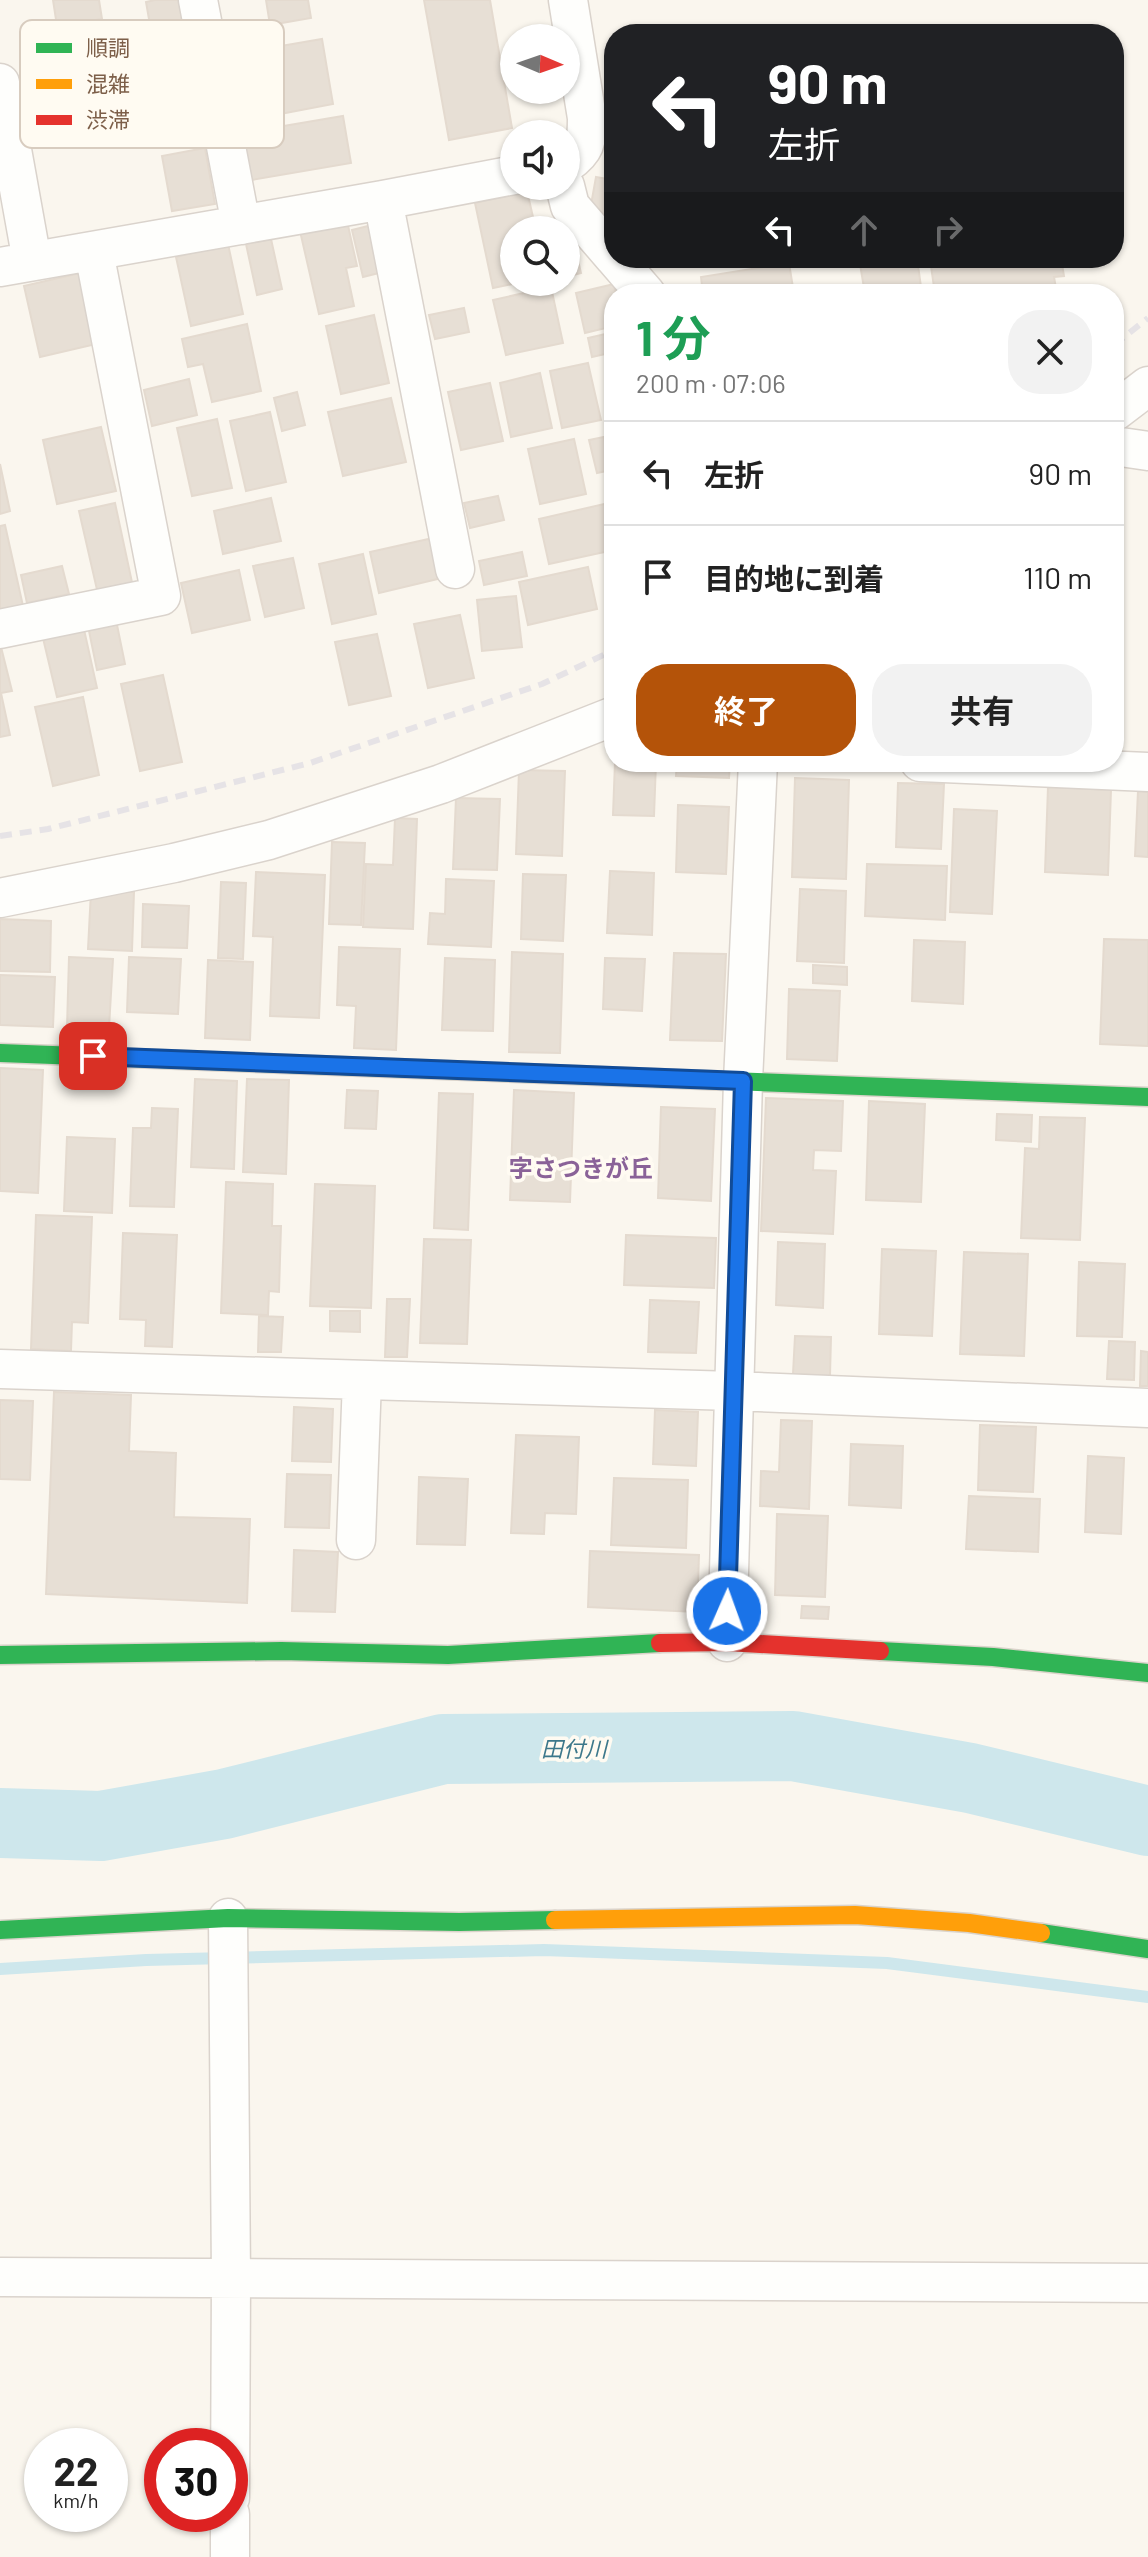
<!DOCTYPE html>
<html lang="ja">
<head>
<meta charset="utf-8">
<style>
  :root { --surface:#fff; --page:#f2f2f2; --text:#222; --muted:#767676; --line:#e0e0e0; --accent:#b45309 }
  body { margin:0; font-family:Barlow,"Noto Sans JP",sans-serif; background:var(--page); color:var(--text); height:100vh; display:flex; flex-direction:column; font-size:30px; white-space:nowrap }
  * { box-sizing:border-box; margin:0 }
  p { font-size:26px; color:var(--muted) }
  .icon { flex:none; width:44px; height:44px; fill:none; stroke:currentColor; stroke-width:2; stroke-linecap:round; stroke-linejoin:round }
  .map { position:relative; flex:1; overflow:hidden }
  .details { position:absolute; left:604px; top:284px; width:520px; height:488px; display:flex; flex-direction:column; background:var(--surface); border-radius:32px; box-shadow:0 2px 6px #0004 }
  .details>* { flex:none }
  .top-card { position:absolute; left:604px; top:24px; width:520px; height:244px; border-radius:32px; box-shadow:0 2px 6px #0004; background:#202124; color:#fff; overflow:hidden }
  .needle { width:52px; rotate:92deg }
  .buttons { position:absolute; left:500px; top:24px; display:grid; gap:16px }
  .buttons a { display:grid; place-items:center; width:80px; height:80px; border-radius:50%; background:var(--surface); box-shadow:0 2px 6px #0004; font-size:40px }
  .speed { position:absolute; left:24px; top:2428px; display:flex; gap:16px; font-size:40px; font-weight:700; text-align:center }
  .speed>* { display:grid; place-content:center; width:104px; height:104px; border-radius:50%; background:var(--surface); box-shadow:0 2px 6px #0004; line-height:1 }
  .speed small { font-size:20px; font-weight:400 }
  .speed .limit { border:12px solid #d22; background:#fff; color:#111 }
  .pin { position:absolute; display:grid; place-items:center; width:68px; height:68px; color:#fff; margin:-34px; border-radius:16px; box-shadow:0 4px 12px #0006 }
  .me { position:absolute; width:88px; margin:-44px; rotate:2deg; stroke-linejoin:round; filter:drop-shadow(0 0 6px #0008) }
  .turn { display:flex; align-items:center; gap:28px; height:168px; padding:0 32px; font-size:36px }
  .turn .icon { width:104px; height:104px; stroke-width:2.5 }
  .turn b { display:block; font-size:56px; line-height:68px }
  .lanes { display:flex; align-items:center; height:76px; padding:0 32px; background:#0003; justify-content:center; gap:40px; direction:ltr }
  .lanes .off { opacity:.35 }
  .round { display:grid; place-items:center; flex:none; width:84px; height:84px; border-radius:32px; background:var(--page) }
  .head { display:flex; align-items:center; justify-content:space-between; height:136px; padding:0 32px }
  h1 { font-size:48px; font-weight:700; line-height:60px; color:#1e9e55 }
  .primary-button { display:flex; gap:16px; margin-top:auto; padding:16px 32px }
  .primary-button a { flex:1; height:92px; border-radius:32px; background:var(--accent); color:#fff; font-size:32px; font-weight:700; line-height:92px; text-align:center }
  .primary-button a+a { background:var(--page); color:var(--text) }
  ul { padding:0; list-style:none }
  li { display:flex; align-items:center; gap:24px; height:104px; padding:0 32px; border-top:2px solid var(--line) }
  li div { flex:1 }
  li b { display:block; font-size:30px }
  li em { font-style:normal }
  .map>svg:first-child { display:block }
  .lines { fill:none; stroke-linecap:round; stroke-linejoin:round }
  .stream { stroke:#cee7ec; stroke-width:12 }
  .river { stroke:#cee7ec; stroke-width:70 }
  .building { fill:#e7dfd5; stroke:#e4dacf; stroke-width:2 }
  .street-casing { stroke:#dad3cc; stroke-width:41 }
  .fast-casing { stroke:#dad3ca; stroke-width:21 }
  .slow-casing { stroke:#dad3ca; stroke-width:21 }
  .jam-casing { stroke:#dad3ca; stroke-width:21 }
  .street { stroke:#fefefc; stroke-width:38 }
  .fast { stroke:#30b455; stroke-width:18 }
  .slow { stroke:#ff9f0a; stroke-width:18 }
  .jam { stroke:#e5322d; stroke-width:18 }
  .rail { stroke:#e6e3e6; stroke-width:6; stroke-dasharray:12 8; stroke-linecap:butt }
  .route-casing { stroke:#114b97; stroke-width:20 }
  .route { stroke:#1a73e8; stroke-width:14 }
  .labels { text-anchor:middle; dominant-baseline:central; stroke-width:7; stroke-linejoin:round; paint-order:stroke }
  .water-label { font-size:22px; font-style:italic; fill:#3d788b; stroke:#fffbf2 }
  .quarter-label { font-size:24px; font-weight:bold; fill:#8a6298; stroke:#fffbf2 }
  .key { fill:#fffbf2; stroke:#d8ccbf; stroke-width:2 }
  .key-label { font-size:22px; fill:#7d5f49 }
</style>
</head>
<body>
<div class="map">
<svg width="1148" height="2557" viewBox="0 0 1148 2557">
  <rect width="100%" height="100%" fill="#faf6ee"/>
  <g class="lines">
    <path class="stream" d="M0 1969 146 1960 544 1950 887 1963 1148 1997"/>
    <path class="river" d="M0 1823 101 1826 224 1804 443 1749 793 1746 970 1778 1148 1821"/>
  </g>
  <path class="building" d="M53 0H99L102 19 57 26Z
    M155 0H181L190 53 156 59 146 2Z
    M266 0H308L311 18 270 25Z
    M424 0H490L512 128 449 140Z
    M322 39 333 104 280 114 269 48Z
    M343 116 351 163 251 180 242 133Z
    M205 148 215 204 172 211 162 156Z
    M596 177 614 180V220L589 216Z
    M527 191 536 230H514V282H522L493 288 475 203Z
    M568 218 581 273 566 277V230H553L551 222Z
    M347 221 357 266 346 268 354 306 319 314 300 231Z
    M376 224 387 271 363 277 352 230Z
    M271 239 282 289 257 295 246 244Z
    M228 244 243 314 191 326 176 257Z
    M727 258H783L728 266Z
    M859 258H917L921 287 865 294Z
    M984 258H1061L1064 276 1054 277 1057 294H1003L1001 285 935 294 931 266Z
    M789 263 794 294H703L701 277Z
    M80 273 96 344 40 357 24 286Z
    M614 284 616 294H614V326L585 333 576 293Z
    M551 287 563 343 506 355 493 300Z
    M464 308 469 332 435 339 429 315Z
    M374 315 389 383 341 394 326 326Z
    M247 324 261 391 212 402 203 364 188 367 182 339Z
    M614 332V352L592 357 588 338Z
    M588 363 601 420 562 428 550 371Z
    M540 373 552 428 511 437 500 383Z
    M189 379 197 415 152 426 144 390Z
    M490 383 503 441 461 450 448 392Z
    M297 392 305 425 282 431 274 398Z
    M391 398 406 462 343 476 328 412Z
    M270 412 286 482 246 491 230 421Z
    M217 419 232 488 192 496 177 428Z
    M101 427 116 491 57 504 43 440Z
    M604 437 611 470 597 473 589 440Z
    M574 439 586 494 540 504 528 449Z
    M0 464 10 511 0 514Z
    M498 496 504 520 470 528 464 503Z
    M271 498 281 541 223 554 214 511Z
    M613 502 614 550 549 564 539 519Z
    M115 503 133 587 98 594 79 511Z
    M5 525 23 606 0 611V526Z
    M433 538 442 578 379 593 370 552Z
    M522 552 527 576 484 585 479 561Z
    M363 554 376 614 332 624 319 564Z
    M293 558 304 608 265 617 253 566Z
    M62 566 69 594 27 603 21 575Z
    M588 567 597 609 528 625 519 582Z
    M239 570 250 620 192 633 181 583Z
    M516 596 522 647 482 651 477 600Z
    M460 615 474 678 428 688 414 624Z
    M116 620 125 664 97 670 88 626Z
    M83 625 97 688 57 697 42 634Z
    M377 634 391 696 349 705 335 642Z
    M0 643 12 691 1 693 10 735 0 737Z
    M163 675 182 762 140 771 121 684Z
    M83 697 99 775 53 786 35 707Z
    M615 762H656L654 816 613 815Z
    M677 762H730L729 778 676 776Z
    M519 770 565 771 562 856 516 854Z
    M795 778 849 780 846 879 792 877Z
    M898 783 944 784 941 849 896 847Z
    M1048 787 1111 790 1108 875 1045 872Z
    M1138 791 1148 792V857L1135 856Z
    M456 798 500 799 497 870 453 869Z
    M678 805 729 807 726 874 676 872Z
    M954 809 997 811 992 914 950 912Z
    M395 818 417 819 413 929 363 927 366 864 393 865Z
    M332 842 365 843 361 925 329 924Z
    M867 864 947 866 945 920 865 916Z
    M610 871 654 873 652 935 607 933Z
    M256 872 325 875 319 1018 270 1016 273 937 253 936Z
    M523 874 566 875 563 941 521 939Z
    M446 879 494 881 491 947 428 944 430 913 445 914Z
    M221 882 246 883 243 959 218 958Z
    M800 889 846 891 844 963 797 961Z
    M91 891 134 892 132 951 88 949Z
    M143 904 189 906 187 948 142 947Z
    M0 919 51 921 50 972 0 971Z
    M1104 939 1148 940V1046L1100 1044Z
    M914 940 965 942 963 1004 912 1001Z
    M339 947 400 949 396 1050 354 1048 356 1006 337 1005Z
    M512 952 563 954 560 1053 509 1052Z
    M674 953 726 954 722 1041 670 1040Z
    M69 957 113 959 109 1028 67 1027Z
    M129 957 181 959 178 1014 127 1012Z
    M445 958 495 960 493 1031 442 1030Z
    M605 958 645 959 642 1011 603 1009Z
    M208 960 253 962 250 1040 205 1038Z
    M813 965 847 967V985L813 983Z
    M0 975 55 977 53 1027 0 1025Z
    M789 989 840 991 837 1061 787 1059Z
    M0 1068 43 1070 38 1193 0 1191Z
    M195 1079 237 1081 234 1169 191 1167Z
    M247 1079 289 1080 286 1174 243 1172Z
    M347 1090 378 1091 376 1129 345 1128Z
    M514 1090 574 1093 570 1202 510 1200Z
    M439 1093 473 1094 468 1230 434 1228Z
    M766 1098 843 1101 841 1151 814 1150 813 1170 836 1171 833 1234 761 1231Z
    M869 1101 925 1104 921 1202 866 1200Z
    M661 1107 715 1109 711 1201 658 1198Z
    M152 1108 178 1109 174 1207 130 1206 133 1128H151Z
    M997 1114 1032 1115 1031 1142 996 1140Z
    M1040 1117 1085 1118 1080 1240 1021 1238 1025 1148 1039 1149Z
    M67 1137 115 1139 112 1213 64 1211Z
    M226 1182 273 1184 272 1226H281L279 1292 269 1291 268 1315 221 1313Z
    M315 1184 375 1186 371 1308 310 1306Z
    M36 1215 92 1217 88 1323 72 1322 71 1351 31 1349Z
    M123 1233 177 1235 172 1347 145 1346 146 1320 120 1319Z
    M626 1235 716 1238 714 1288 624 1285Z
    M424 1239 471 1240 467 1344 420 1343Z
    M778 1242 825 1244 823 1308 776 1305Z
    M882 1249 936 1251 932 1336 879 1334Z
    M964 1252 1028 1254 1024 1356 960 1354Z
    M1079 1262 1125 1264 1122 1337 1077 1336Z
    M387 1299H410L407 1357H385Z
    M650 1300 699 1302 696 1353 648 1352Z
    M330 1311H360V1332L330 1331Z
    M259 1316 283 1317 281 1352H258Z
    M795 1336 831 1337 830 1376 793 1374Z
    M1109 1341 1135 1342 1134 1380 1107 1379Z
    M1141 1351 1148 1352V1386H1140Z
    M54 1392 131 1395 129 1451 176 1453 174 1517 250 1519 247 1603 46 1594Z
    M0 1400 33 1401 30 1480 0 1479Z
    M294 1407 333 1409 331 1462 292 1461Z
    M655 1410 698 1412 696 1466 653 1464Z
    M781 1420 812 1421 809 1509 760 1506 761 1471 779 1472Z
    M980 1425 1036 1427 1033 1492 978 1490Z
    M516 1435 579 1437 576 1514 545 1513 544 1534 511 1533Z
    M851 1444 903 1446 901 1508 849 1505Z
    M1088 1456 1124 1458 1121 1534 1085 1532Z
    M287 1474 331 1475 329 1528 285 1527Z
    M419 1477 468 1479 465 1545 417 1544Z
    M614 1478 688 1480 686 1548 611 1545Z
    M969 1496 1040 1499 1038 1552 966 1549Z
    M777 1514 828 1516 825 1597 775 1595Z
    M294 1550 338 1552 335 1612 292 1611Z
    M590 1551 699 1555 697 1612 588 1607Z
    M802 1606 829 1607 828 1619 801 1618Z"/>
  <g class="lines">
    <g class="street-casing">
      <path id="street" d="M198 0 241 225
        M0 83 32 261
        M566 164C586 150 587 142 587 118L568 0
        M565 186 570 206 614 257
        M383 200 455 569
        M615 258 646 294
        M0 267 383 200 514 175
        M1114 412 1148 386
        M1114 446 1148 451
        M0 629 161 596 94 252
        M920 762 1148 772
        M0 898 174 863 269 840 441 784 614 716
        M0 1369 733 1391 1148 1408
        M356 1540 362 1380
        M727 1642 743 1081 758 762
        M228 1918 231 2277 230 2498
        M0 2277 1148 2283
        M230 2557V2514"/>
    </g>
    <g class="fast-casing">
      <path id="fast" d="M0 1053 1148 1097
        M880 1651 993 1657 1148 1673
        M0 1655 281 1651 448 1655 660 1643
        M0 1930 228 1918 459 1922 555 1920
        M1041 1933 1148 1949"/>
    </g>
    <g class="slow-casing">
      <path id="slow" d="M555 1920 855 1915 969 1923 1041 1933"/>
    </g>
    <g class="jam-casing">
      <path id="jam" d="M660 1643 727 1642 880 1651"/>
    </g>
    <use href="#street" class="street"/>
    <use href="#fast" class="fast"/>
    <use href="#slow" class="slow"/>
    <use href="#jam" class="jam"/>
    <path class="rail" d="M1114 345 1148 318
      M0 836 48 829 310 763 542 684 614 650"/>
  </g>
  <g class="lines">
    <g class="route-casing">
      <path id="route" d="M93 1056 743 1081 727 1611"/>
    </g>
    <use href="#route" class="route"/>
  </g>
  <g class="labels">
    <g class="water-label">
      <text x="574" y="1748">田付川</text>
    </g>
    <g class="quarter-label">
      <text x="581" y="1167">字さつきが丘</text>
    </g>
  </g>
  <rect x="20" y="20" width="264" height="128" rx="12" class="key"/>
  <rect x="36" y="43" width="36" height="10" fill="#30b455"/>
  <rect x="36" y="79" width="36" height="10" fill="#ff9f0a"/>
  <rect x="36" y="115" width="36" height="10" fill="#e5322d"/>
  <g class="key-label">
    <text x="86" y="56">順調</text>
    <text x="86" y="92">混雑</text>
    <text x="86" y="128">渋滞</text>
  </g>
</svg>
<div class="buttons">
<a><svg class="needle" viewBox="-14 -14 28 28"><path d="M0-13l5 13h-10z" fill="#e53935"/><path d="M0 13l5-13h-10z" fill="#767676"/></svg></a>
<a><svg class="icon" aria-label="sound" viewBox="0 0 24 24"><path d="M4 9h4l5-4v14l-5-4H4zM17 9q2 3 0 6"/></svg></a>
<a><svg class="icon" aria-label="search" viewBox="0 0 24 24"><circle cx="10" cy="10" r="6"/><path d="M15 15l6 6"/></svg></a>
</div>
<div class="speed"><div>22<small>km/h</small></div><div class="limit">30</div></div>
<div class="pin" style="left:93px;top:1056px;background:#d93025"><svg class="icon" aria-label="arrive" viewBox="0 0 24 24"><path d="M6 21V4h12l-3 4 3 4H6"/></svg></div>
<svg class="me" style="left:727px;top:1611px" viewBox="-20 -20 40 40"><circle r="17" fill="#1a73e8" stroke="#fff" stroke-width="3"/><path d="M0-11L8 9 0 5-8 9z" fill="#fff"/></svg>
<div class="top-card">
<div class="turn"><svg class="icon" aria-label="left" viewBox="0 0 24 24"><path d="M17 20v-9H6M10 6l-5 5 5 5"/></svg><div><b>90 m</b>左折</div></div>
<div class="lanes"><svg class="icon" aria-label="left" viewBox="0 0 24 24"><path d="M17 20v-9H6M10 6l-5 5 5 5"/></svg><svg class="icon off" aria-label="ahead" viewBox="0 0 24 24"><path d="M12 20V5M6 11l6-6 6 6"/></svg><svg class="icon off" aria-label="right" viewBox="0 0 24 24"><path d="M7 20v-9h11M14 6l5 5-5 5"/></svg></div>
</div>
<section class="details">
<div class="head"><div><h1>1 分</h1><p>200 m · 07:06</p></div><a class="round"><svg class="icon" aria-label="close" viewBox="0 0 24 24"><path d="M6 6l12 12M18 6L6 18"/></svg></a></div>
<ul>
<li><svg class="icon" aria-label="left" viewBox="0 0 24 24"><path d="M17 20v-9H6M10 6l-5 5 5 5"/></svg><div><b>左折</b></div><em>90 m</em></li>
<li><svg class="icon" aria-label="arrive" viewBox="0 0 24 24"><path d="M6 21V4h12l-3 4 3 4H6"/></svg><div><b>目的地に到着</b></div><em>110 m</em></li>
</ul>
<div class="primary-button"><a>終了</a><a>共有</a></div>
</section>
</div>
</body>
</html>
